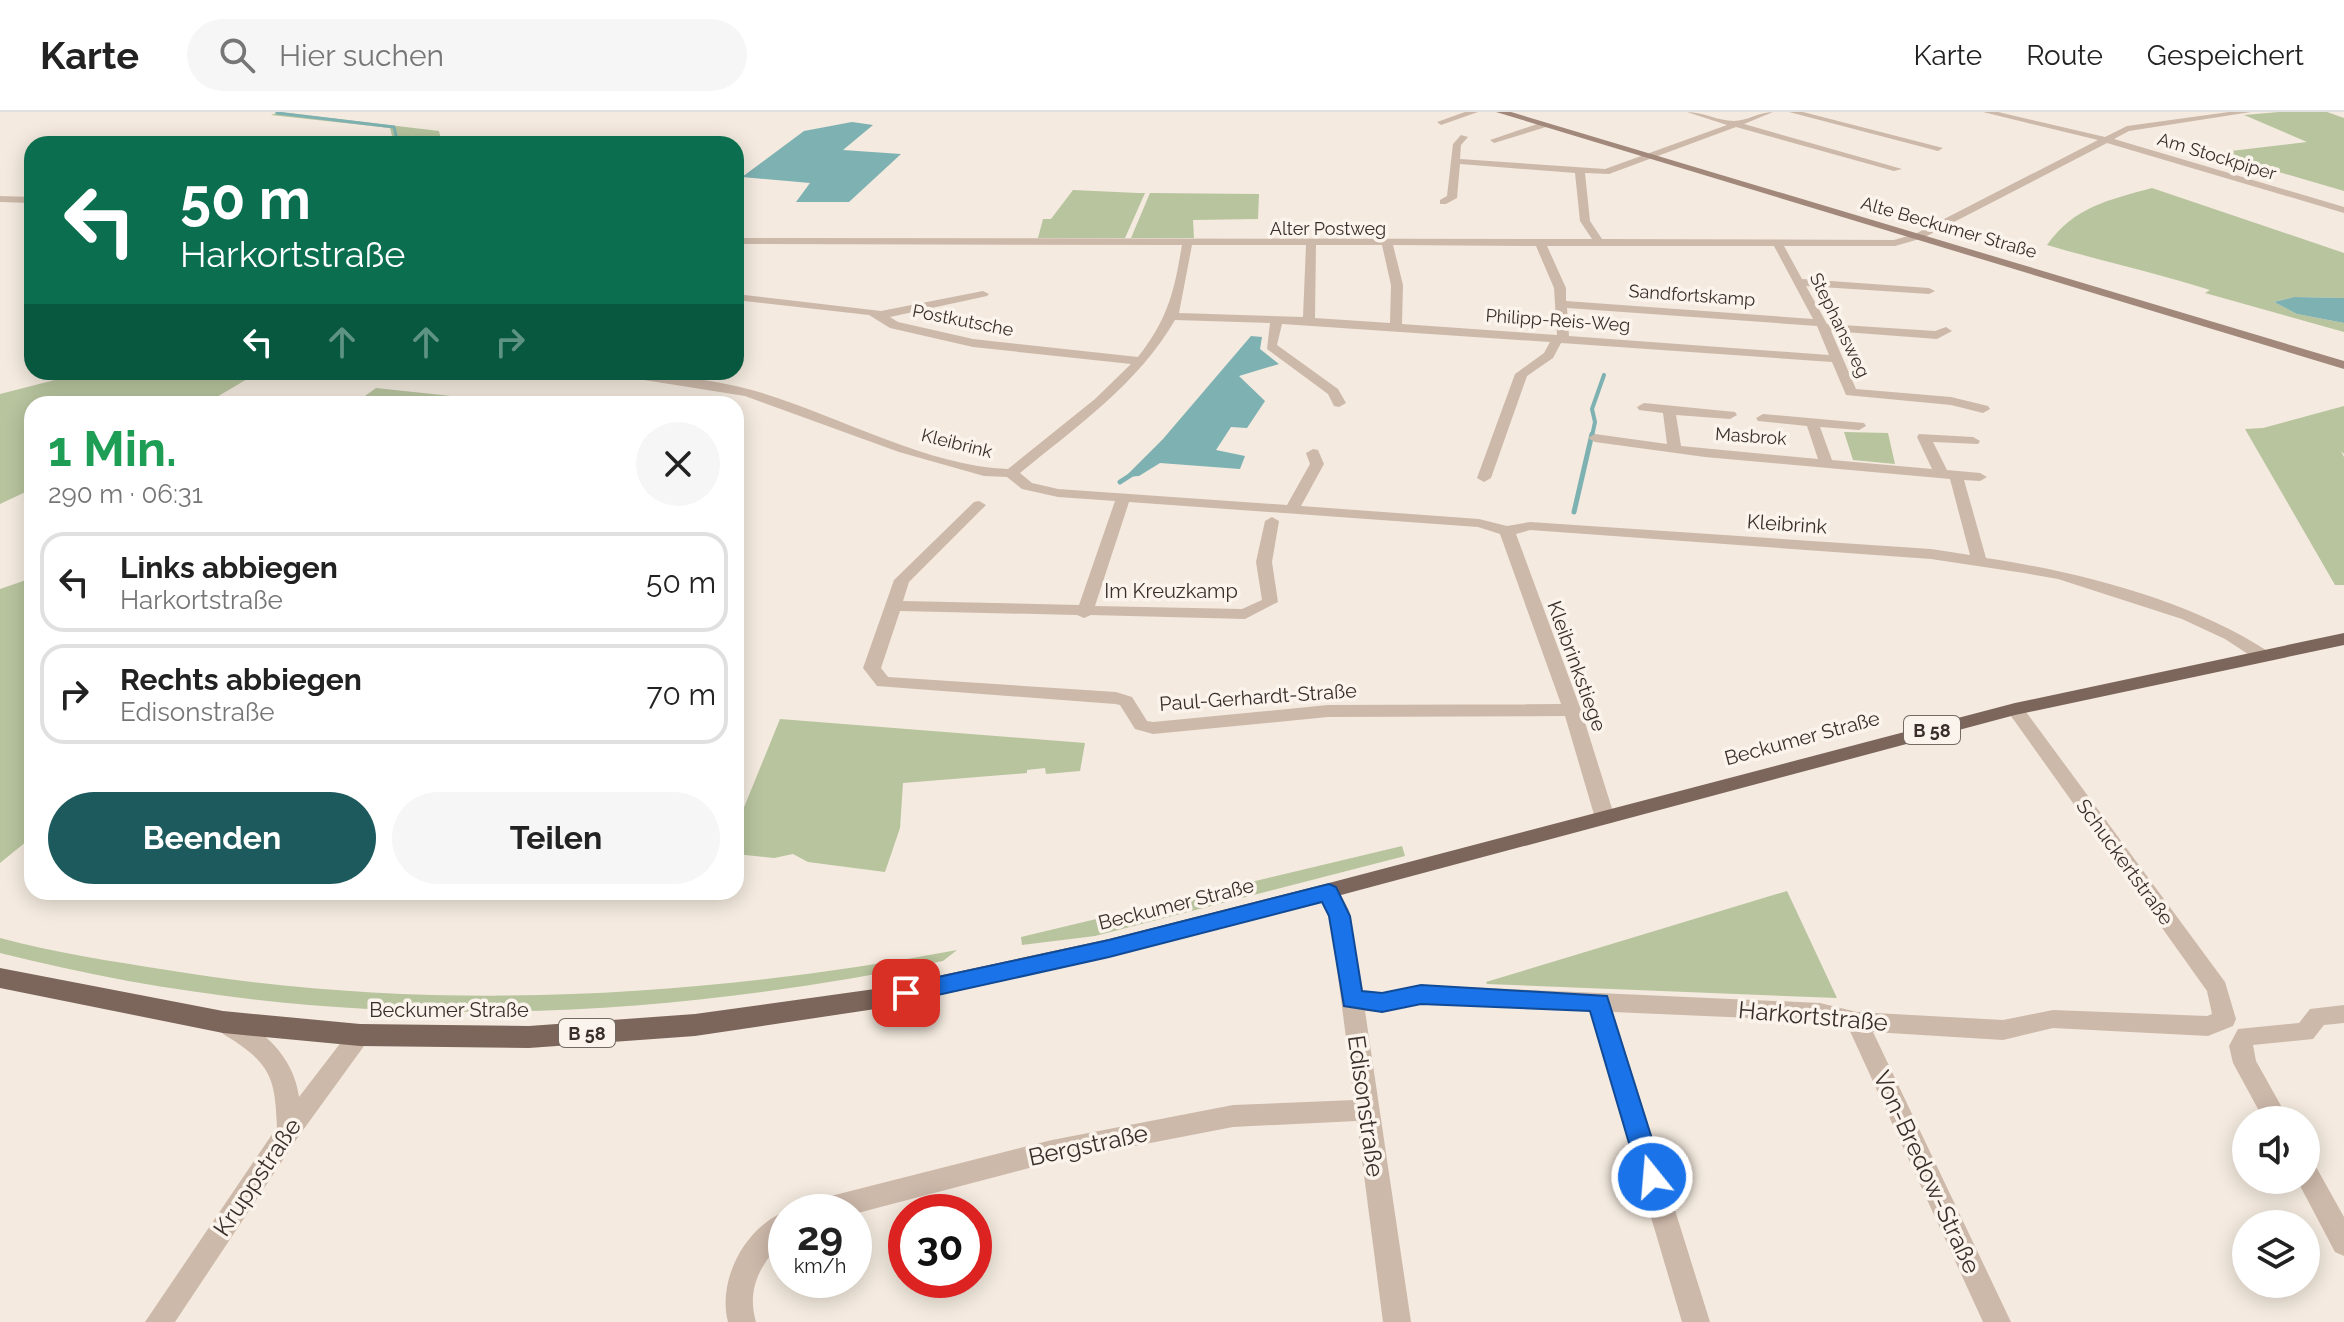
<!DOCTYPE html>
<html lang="de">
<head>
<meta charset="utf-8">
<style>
  :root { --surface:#fff; --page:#f6f6f6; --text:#222; --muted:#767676; --line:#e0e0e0; --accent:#1d5a5d }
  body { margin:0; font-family:Raleway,sans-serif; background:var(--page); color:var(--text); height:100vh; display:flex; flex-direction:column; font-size:30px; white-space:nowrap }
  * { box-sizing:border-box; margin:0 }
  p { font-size:26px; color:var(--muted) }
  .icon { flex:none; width:44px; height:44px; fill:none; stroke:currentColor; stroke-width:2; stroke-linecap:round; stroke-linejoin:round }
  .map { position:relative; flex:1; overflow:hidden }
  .sheet { position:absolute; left:24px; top:284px; width:720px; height:504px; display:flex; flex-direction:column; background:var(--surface); border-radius:24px; box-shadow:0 4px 20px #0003 }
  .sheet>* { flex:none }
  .top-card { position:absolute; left:24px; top:24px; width:720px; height:244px; border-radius:24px; box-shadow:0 4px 20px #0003; background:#0b6e4f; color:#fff; overflow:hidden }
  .controls { position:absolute; left:2232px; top:994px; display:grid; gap:16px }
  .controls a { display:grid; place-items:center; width:88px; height:88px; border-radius:50%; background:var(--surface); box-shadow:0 4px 20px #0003; font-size:40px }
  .speed { position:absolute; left:768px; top:1082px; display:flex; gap:16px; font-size:40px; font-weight:700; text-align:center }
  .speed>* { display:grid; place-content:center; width:104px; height:104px; border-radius:50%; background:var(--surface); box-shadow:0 4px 20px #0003; line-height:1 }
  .speed small { font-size:20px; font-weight:400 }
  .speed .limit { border:12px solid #d22; background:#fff; color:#111 }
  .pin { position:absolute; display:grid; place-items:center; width:68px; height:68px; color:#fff; margin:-34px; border-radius:16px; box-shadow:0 4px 12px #0006 }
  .me { position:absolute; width:88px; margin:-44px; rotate:343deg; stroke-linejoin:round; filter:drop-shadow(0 0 6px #0008) }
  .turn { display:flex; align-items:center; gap:28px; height:168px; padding:0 24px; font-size:36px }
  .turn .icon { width:104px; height:104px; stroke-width:2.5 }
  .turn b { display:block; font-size:56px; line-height:68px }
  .lanes { display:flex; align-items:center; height:76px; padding:0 24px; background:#0003; justify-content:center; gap:40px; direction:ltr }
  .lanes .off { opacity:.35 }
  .round { display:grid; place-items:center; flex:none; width:84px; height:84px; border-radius:42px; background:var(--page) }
  .headline { display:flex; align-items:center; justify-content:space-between; height:136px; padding:0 24px }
  h1 { font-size:48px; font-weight:700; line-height:60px; color:#1e9e55 }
  .cta { display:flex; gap:16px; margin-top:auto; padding:16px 24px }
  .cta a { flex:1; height:92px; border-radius:48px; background:var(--accent); color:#fff; font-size:32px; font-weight:700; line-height:92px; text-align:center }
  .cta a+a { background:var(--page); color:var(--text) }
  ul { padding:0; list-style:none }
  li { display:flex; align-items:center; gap:24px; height:100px; margin:0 16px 12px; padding:0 8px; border:4px solid var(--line); border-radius:24px }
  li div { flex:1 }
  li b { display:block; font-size:30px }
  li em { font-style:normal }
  header { display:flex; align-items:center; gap:48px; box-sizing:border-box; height:112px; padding:0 40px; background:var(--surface); border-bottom:2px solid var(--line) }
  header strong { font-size:38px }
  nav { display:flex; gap:44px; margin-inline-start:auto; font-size:28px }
  .search { width:560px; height:72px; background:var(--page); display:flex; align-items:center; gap:20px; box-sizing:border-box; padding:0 28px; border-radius:44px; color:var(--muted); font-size:30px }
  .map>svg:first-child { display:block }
  .green { fill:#b8c49e }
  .water { fill:#7db1b2 }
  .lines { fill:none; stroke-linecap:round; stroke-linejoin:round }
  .stream-far2 { stroke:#7db1b2; stroke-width:3 }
  .stream-far1 { stroke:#7db1b2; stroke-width:4 }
  .stream { stroke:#7db1b2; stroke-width:5 }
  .street { fill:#cdb9aa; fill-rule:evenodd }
  .secondary { fill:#a1887b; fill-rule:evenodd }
  .primary { fill:#7c655a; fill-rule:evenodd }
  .route { fill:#1a73e8; stroke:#114b97; stroke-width:2 }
  .labels { text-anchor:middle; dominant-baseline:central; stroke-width:7; stroke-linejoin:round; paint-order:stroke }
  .far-street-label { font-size:18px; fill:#3a2f2a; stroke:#fbf4ec }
  .shield { fill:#fbf4ec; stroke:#746a64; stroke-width:2 }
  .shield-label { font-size:18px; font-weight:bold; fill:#3a2f2a }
  .street-label { font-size:20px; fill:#3a2f2a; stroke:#fbf4ec }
  .near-street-label { font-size:24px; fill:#3a2f2a; stroke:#fbf4ec }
</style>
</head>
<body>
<header>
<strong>Karte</strong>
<div class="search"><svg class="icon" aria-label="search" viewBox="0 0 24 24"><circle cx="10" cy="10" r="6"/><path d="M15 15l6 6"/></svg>Hier suchen</div>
<nav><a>Karte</a><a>Route</a><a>Gespeichert</a></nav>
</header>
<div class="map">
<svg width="2344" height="1210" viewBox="0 0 2344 1210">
  <rect width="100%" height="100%" fill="#f4eadf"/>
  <path class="green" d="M279 0 439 19 442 32H394L390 16 271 3Z
    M2279 0H2327L2344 6V79L2214 41 2307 30 2244 3Z
    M2152 76 2344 141V186L2294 185 2274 190 2297 202 2344 211V220L2205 181 2210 178C2156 161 2102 149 2047 133 2074 95 2108 88 2152 76Z
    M1073 78 1138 81H1145L1125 126H1038L1043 107H1051Z
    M1150 81 1259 82 1258 107 1193 108 1194 126H1131Z
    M86 260H259L205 292H32V377L0 392V282Z
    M376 276 451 284 441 292H354Z
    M2344 294V342L2341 339 2344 345V473H2335L2245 317 2263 316Z
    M1844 320 1888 321 1895 352 1853 348Z
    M32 466V725L0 751V477Z
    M780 607 1085 631 1080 659 1046 662 1045 656 1027 658V661L903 671 900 716 885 760 808 750 793 742 774 746 736 742V715Z
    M1402 734 1405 744 1095 824 1022 833 1021 825Z
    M1787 779 1837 886 1487 872 1486 870Z
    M0 826C55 841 111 849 167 858 430 901 694 887 957 838L943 849C625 915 316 921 0 841Z"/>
  <path class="water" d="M852 10 873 13 843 38 901 42 849 90H796L810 71 742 65 804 19Z
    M2294 185 2344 186V211L2297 202 2274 190Z
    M1251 224 1262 225 1260 237 1279 252 1239 264 1265 289 1247 316 1231 315 1216 338 1245 344 1240 357 1160 351 1139 364 1125 365 1163 327Z"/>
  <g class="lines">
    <path class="stream-far2" d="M277 1 394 15 398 32"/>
    <path class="stream-far1" d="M1592 324 1595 310 1592 297 1604 263"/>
    <path class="stream" d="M1120 370 1134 361
      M1574 400 1592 322"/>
    <path class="street" d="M1465 0H1478L1441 13 1437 10Z
      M1687 0C1703 0 1718 9 1734 9 1747 9 1759 0 1773 0L1744 12 1902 57 1894 59 1736 15 1609 62 1585 61 1590 109 1602 127 1894 128 1915 122 2098 28 1983 0H1998L2105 25 2127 14 2229 0H2251L2129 19 2114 27 2344 95V101L2107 31 1923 126 1895 134H1784L1802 167 1929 176 1935 179 1929 182 1806 174 1827 212 1935 219 1946 215 1952 219 1937 227 1831 219 1856 277 1951 285 1988 294 1990 297 1983 301 1951 293 1846 283 1832 250 1561 231 1553 246 1527 264 1491 366 1484 370 1477 366 1515 262 1544 241 1550 230 1282 212 1277 233 1338 277 1346 291 1339 295 1334 294 1328 282 1267 237 1270 211 1175 208C1138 272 1076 315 1020 361L1032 371 1058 377 1287 393 1310 352 1306 341 1313 337 1318 338 1324 352 1301 394 1479 407 1507 414 1530 410 1931 437 1970 443 1950 367 1705 345 1595 330 1588 326 1595 322 1667 332 1663 301 1639 298 1637 295 1644 291 1735 300 1737 303 1730 307 1676 303 1681 334 1818 347 1807 314 1758 309 1756 306 1763 302 1864 311 1866 314 1859 318 1820 315 1832 348 1932 357 1917 325 1919 322 1973 325 1980 329 1978 332 1933 330 1947 358 1980 361 1987 365 1980 369 1964 368 1986 446C2080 460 2189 488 2269 540L2272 544 2269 548H2257L2225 527 2182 507 2058 467 2024 461 1931 447 1530 418 1516 422 1581 598 1615 706 1612 711H1598L1595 706 1565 604 1328 605 1153 622 1135 617 1120 593 1115 592 877 574 863 556 894 468 974 390 979 389 986 393 909 470 903 489 1079 493 1115 389 1058 385 1022 377 1007 365 984 364 899 340 745 284 619 264 613 260C656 260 710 267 752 278 832 300 925 354 1008 357L1095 287 1131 252 973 235 890 216 869 203 736 188V182L881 199 983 179 989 182 987 184 890 205 898 210 973 227 1138 245C1168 207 1174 180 1182 133L736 132V126L1592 127 1580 109 1575 61 1460 52 1457 86 1446 92H1440V88L1447 84 1453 32 1461 23 1468 25 1461 33 1460 47 1605 57 1727 13ZM1192 133H1306L1303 205 1179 201ZM1316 133H1382L1391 173 1390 211 1315 206ZM1393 133 1536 134 1554 176 1557 223 1402 212 1403 173ZM1547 134H1774L1813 207 1566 189V176ZM1567 196 1817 214 1829 243 1569 224ZM1129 390 1478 415 1500 422 1561 592 1328 593 1153 610 1147 609 1132 585 1116 580 888 565 881 556 900 499 1077 503 1084 506 1091 503 1245 507 1278 490 1272 450 1279 409 1272 405 1265 409 1256 450 1262 488 1242 497 1095 494Z
      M1789 0H1803L1943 36 1938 39Z
      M1543 10 1546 15 1494 31 1490 28Z
      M0 84 32 85V91L0 90Z
      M2015 591 2021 593 2225 870 2236 907 2233 914 2208 924 2053 916 2003 928 1873 920 2011 1210H1983L1849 917 1820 909 1613 900 1710 1210H1682L1590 899 1421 891 1382 900 1365 899 1411 1210H1383L1357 1009 1233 1015 1052 1050 854 1102 802 1100 806 1091 815 1088 1052 1028 1233 993 1354 988 1333 825 1327 798 1319 780 1322 774 1329 772 1336 774 1349 798 1363 880 1382 882 1421 873 1599 881 1820 891 1857 900 2003 908 2053 898 2207 904 2212 902 2207 879 2006 597Z
      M2344 893V911L2324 913 2313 927 2253 933 2256 949 2289 1008H2264L2233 951 2229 934 2238 917 2299 911 2310 897Z
      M224 901C262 914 294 945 299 985L352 916 360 913 368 916 372 923 298 1025 175 1210H145L277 1015C275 972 273 955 236 930 227 924 217 920 213 910L216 903Z
      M2306 1049 2315 1053 2344 1105V1144L2335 1140 2297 1068H2306Z
      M786 1099 789 1100H786V1127C761 1150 746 1176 756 1210H728C717 1168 745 1115 786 1099Z"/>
    <path class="secondary" d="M1496 0H1511L2344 249V257Z"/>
    <path class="primary" d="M2344 521V533L2015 603 1109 845 882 896 695 924 529 936 360 934 223 921 0 876V856L223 899 360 912 529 914 695 902 882 876 1109 827 1329 771 2015 591Z"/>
  </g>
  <path class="route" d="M1329 772 1336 775 1350 804 1362 879 1382 881 1421 873 1607 884 1664 1065 1661 1073 1652 1076 1643 1073 1639 1065 1590 899 1421 892 1382 900 1344 894 1329 804 1322 790 1109 845 906 890 898 887 894 881 898 874 906 872 1109 828Z"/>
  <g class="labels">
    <g class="far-street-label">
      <text transform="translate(2217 44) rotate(17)">Am Stockpiper</text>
      <text transform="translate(1949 115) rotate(16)">Alte Beckumer Straße</text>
      <text x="1328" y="116">Alter Postweg</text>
      <text transform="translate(1692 183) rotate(4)">Sandfortskamp</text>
      <text transform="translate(963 208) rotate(11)">Postkutsche</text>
      <text transform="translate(1558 208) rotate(4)">Philipp-Reis-Weg</text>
      <text transform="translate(1840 213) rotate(64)">Stephansweg</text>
      <text transform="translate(1751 324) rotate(4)">Masbrok</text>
      <text transform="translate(957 331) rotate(14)">Kleibrink</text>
    </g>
    <g class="shield">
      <rect x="1904" y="604" width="56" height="28" rx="6"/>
      <rect x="559" y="907" width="56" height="28" rx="6"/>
    </g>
    <g class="shield-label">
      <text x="1932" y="618">B 58</text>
      <text x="587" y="921">B 58</text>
    </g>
    <g class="street-label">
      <text transform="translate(1787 412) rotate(4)">Kleibrink</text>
      <text x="1171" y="479">Im Kreuzkamp</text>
      <text transform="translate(1577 554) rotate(70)">Kleibrinkstiege</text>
      <text transform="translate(1258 585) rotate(-4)">Paul-Gerhardt-Straße</text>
      <text transform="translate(1802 626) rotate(-15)">Beckumer Straße</text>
      <text transform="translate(2125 750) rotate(54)">Schuckertstraße</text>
      <text transform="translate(1176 792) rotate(-14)">Beckumer Straße</text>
      <text x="449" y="898">Beckumer Straße</text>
    </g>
    <g class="near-street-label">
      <text transform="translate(1813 904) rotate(5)">Harkortstraße</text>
      <text transform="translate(1366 994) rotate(82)">Edisonstraße</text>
      <text transform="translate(1088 1033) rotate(-12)">Bergstraße</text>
      <text transform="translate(1927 1060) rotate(65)">Von-Bredow-Straße</text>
      <text transform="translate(257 1065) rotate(-56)">Kruppstraße</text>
    </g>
  </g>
</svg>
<div class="controls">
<a><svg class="icon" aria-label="sound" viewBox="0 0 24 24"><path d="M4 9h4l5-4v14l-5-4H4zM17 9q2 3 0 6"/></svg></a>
<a><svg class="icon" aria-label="layers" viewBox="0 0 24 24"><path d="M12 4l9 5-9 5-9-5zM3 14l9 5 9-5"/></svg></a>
</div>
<div class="speed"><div>29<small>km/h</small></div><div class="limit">30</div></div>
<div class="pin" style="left:906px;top:881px;background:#d93025"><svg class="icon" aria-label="arrive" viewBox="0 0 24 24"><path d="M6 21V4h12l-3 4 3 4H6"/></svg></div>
<svg class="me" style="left:1652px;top:1065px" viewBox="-20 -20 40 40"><circle r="17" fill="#1a73e8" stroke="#fff" stroke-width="3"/><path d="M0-11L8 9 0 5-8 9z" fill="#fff"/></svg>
<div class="top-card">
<div class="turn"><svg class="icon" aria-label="left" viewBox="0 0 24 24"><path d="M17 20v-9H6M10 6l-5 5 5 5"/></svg><div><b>50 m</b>Harkortstraße</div></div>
<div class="lanes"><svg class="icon" aria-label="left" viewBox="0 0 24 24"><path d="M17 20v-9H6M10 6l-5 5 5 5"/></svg><svg class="icon off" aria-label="ahead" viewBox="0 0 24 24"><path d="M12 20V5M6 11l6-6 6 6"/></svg><svg class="icon off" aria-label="ahead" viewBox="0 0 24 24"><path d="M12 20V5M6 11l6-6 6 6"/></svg><svg class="icon off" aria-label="right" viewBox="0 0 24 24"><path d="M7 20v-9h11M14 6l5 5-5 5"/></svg></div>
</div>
<section class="sheet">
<div class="headline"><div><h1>1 Min.</h1><p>290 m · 06:31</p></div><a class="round"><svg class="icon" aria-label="close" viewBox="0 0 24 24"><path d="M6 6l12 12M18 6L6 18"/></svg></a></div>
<ul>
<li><svg class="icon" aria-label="left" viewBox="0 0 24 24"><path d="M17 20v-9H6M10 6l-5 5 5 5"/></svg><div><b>Links abbiegen</b><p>Harkortstraße</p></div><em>50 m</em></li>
<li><svg class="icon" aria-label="right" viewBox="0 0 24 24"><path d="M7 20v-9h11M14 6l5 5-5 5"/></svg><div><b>Rechts abbiegen</b><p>Edisonstraße</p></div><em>70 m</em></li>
</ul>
<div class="cta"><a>Beenden</a><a>Teilen</a></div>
</section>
</div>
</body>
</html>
